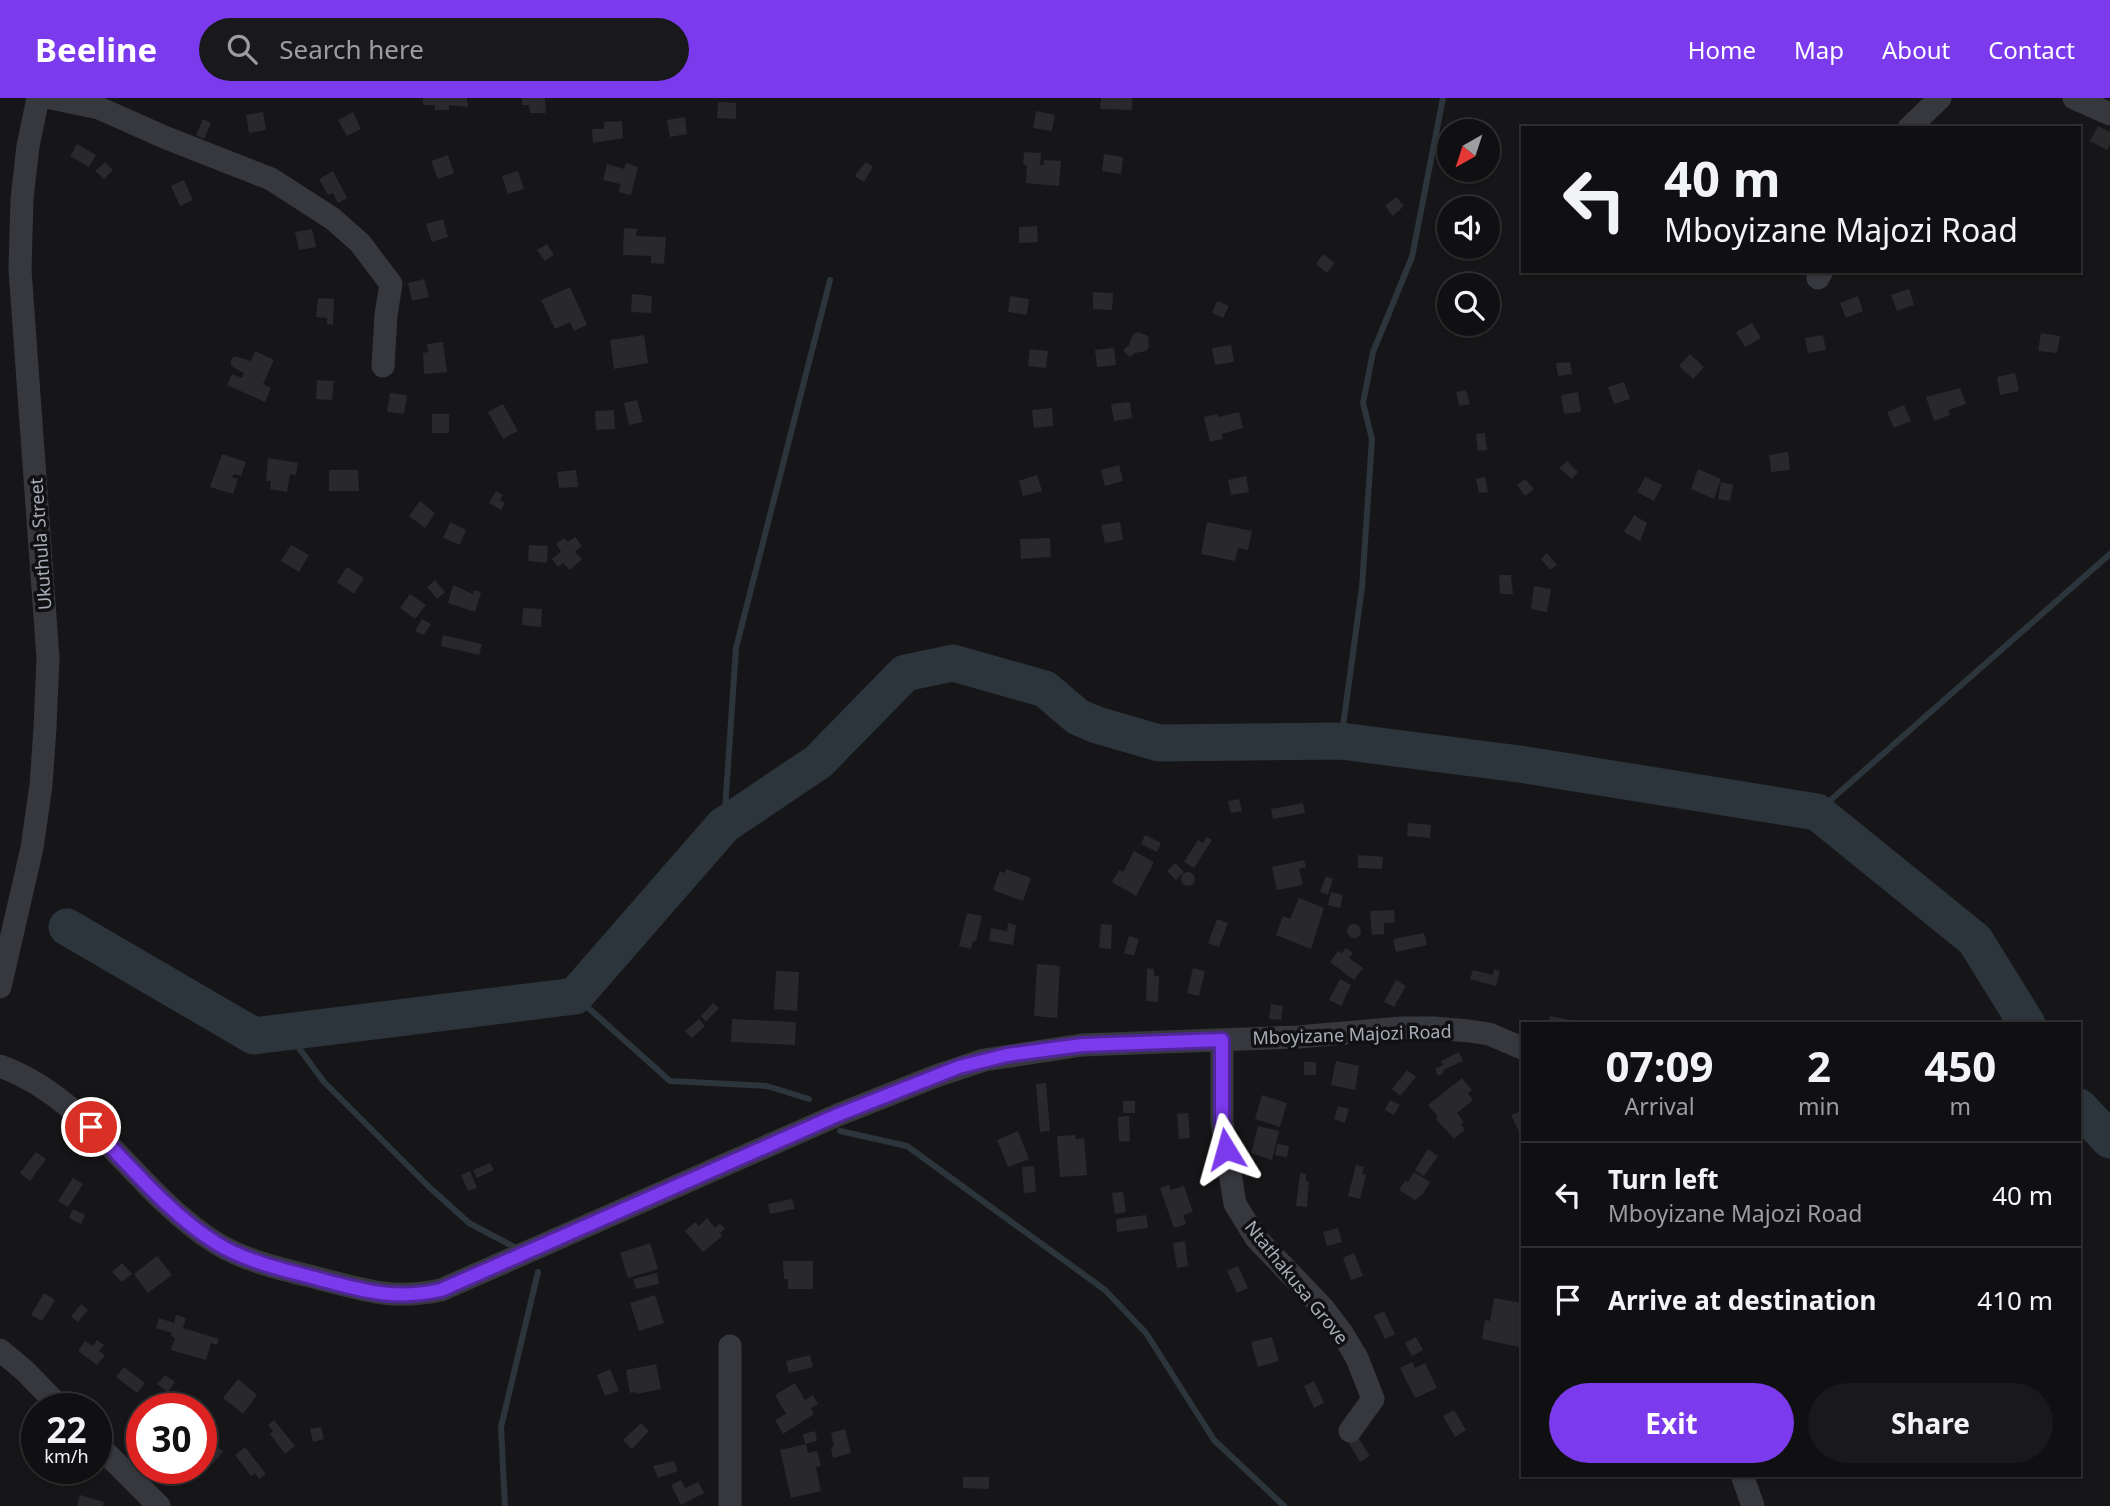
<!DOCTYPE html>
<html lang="en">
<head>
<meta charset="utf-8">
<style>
  :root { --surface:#101012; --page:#19191b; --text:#f1f3f6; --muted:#9c9d9f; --line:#303032; --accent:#7c3aed }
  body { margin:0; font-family:"Noto Sans",sans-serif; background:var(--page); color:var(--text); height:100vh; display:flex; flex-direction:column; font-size:26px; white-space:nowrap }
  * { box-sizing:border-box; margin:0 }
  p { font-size:23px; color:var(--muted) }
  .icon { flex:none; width:38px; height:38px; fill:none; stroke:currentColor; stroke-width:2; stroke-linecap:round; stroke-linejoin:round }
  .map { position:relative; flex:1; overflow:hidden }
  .sheet { position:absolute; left:1521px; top:924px; width:560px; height:455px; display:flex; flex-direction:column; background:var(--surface); border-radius:0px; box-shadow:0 2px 5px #0004,0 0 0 2px var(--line) }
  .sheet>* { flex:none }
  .hud { position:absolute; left:1521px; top:28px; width:560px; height:147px; border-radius:0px; box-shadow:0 2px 5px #0004,0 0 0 2px var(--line); background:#101012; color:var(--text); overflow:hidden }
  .needle { width:46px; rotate:219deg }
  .buttons { position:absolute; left:1437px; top:21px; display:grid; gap:14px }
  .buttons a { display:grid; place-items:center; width:63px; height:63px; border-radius:50%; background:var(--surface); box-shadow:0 2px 5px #0004,0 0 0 2px var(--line); font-size:35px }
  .speed { position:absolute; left:21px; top:1295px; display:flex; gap:14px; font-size:35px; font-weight:700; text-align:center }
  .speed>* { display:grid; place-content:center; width:91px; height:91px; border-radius:50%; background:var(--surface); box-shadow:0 2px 5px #0004,0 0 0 2px var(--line); line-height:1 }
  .speed small { font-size:18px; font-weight:400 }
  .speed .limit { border:10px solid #d22; background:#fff; color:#111 }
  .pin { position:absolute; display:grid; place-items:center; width:60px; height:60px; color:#fff; margin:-30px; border:4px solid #fff; border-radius:50%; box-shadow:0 2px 7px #0007 }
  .me { position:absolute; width:77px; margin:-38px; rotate:352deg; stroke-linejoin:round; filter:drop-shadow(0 0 5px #0008) }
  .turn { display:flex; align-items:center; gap:24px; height:147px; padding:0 28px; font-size:32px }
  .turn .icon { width:91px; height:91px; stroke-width:2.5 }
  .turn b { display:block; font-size:49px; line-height:60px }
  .eta { display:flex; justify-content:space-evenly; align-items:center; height:119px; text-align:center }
  .eta b { font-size:42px; font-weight:700; line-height:49px }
  .cta { display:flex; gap:14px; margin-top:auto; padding:14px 28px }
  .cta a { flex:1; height:80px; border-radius:42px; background:var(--accent); color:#fff; font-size:28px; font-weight:700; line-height:80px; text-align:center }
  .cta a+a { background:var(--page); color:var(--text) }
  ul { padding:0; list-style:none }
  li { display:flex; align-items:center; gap:21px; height:105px; padding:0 28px; border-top:2px solid var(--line) }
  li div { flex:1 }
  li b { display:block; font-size:26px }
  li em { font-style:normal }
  header { display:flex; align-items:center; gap:42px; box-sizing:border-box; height:98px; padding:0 35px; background:var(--accent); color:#fff }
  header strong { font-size:33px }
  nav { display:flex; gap:38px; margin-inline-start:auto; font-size:24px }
  .search { width:490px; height:63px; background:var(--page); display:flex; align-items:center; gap:18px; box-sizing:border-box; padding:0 24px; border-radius:38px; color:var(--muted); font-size:26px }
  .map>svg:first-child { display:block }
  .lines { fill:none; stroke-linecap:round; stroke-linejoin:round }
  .stream { stroke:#2c353c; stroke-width:6 }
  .river { stroke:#2c353c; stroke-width:37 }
  .building { fill:#29292c }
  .minor { stroke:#37383d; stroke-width:23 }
  .route-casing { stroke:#51269a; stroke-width:18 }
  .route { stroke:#7c3aed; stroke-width:12 }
  .labels { text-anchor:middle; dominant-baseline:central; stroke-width:7; stroke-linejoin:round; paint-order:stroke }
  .street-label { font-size:18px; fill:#a8adb8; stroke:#111113 }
</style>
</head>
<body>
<header>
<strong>Beeline</strong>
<div class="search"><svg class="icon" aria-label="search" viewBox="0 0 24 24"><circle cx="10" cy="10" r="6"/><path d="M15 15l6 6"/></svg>Search here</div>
<nav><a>Home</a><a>Map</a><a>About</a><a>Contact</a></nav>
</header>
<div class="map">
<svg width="2110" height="1408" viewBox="0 0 2110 1408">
  <rect width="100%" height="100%" fill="#161618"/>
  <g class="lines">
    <path class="stream" d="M1341 643 1362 489 1372 341 1363 305 1373 254 1412 159 1443 0
      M1817 714 2110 456
      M724 727 736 550 830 182
      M575 898 670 983 767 988 809 1001
      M287 934 324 984 428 1088 469 1125 518 1151
      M840 1033 907 1048 1105 1192 1146 1235 1214 1342 1284 1408
      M505 1408 501 1329 538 1174"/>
    <path class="river" d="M67 829 254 938 575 898 724 727 818 664 905 575 953 565 1045 591 1078 619 1097 627 1159 645 1341 643 1526 667 1817 714 1975 842 2027 926
      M2079 1009 2110 1042"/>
  </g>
  <path class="building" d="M423 0H467L468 9 449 7V12H435V7H423Z
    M522 0H545L546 15H530L529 7H522Z
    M1101 0H1132V12L1100 11Z
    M718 4 736 5V21L717 20Z
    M1036 13 1055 17 1052 33 1033 30Z
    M263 14 266 32 249 35 246 17Z
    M353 14 361 31 347 38 338 22Z
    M685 19 687 36 670 39 667 22Z
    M203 21 211 25 204 41 196 37Z
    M622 23 623 40 593 45 592 31H604V24Z
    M2098 28 2110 34V47L2107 52 2090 43Z
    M77 46 96 57 89 69 70 58Z
    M1024 54 1041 55 1040 67H1044V62L1061 63 1059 88 1026 85 1027 67H1023Z
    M1104 56 1123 59 1121 76 1102 73Z
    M448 57 454 75 438 81 431 63Z
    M105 64 113 72 104 81 95 73Z
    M866 64 873 69 864 84 856 79V76Z
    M626 65 638 69 631 97 619 94 620 86 603 82 607 66 624 71Z
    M333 73 347 100 338 105 333 95 328 97 319 81Z
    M518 73 524 91 508 96 502 78Z
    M184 82 193 102 180 108 171 88Z
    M1396 99 1404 108 1393 118 1385 108Z
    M443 121 448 139 432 144 426 126Z
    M1037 128 1038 144 1019 145V129Z
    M624 130 637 131 636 138 666 139 664 166 651 165V158L623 157Z
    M312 131 316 149 299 152 295 134Z
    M547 146 554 157 545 163 537 152Z
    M1323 156 1335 165 1327 175 1316 166Z
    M424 181 429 199 412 203 408 185Z
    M570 189 587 227 574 233 570 224 555 231 541 202Z
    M1493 191 1498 206 1489 209 1488 193Z
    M1909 191 1914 207 1897 213 1891 197Z
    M1093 194 1113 195 1112 212 1093 211Z
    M632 196 652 198 651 215 631 214Z
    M1010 198 1029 201 1027 217 1008 214Z
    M1858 198 1863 213 1846 220 1840 205Z
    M318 200 334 201 333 227 327 226V220L316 219Z
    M1217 203 1229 208 1223 220 1212 215Z
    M1752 225 1761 240 1745 249 1736 234Z
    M1138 234 1148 238 1149 249 1146 253 1135 255 1130 259 1123 252 1129 247 1133 236Z
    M2041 235 2060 238 2057 255 2038 253Z
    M644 237 648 265 614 271 610 242Z
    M1823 237 1826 252 1808 255 1805 240Z
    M443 244 447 274 424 276 423 255 428 254 427 246Z
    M1231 247 1234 264 1215 267 1212 250Z
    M1114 250 1116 267 1097 269 1095 252Z
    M1030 251 1048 253 1046 270 1028 268Z
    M255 253 274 262 263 286 271 290 265 304 227 287 232 276 242 280 244 275 231 268V262L234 258 251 263Z
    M1690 256 1704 269 1693 281 1679 268Z
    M1570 264 1572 276 1558 278 1556 265Z
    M2015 275 2019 293 2000 297 1997 279Z
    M317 282 334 283 332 302 316 301Z
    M1624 284 1630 301 1614 306 1608 289Z
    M1960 290 1966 306 1948 312 1950 317 1934 323 1926 299Z
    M1466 292 1470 306 1459 308 1456 294Z
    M1578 294 1581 314 1564 316 1561 297Z
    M390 295 407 297 404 316 387 314Z
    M637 302 643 324 629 327 624 305Z
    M1130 304 1132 320 1114 323 1111 306Z
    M503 306 518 333 503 341 488 314Z
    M1904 307 1911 323 1894 330 1887 314Z
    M1052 310 1053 328 1034 330 1032 312Z
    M614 312 615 331 596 332 595 313Z
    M1239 314 1243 330 1222 336 1223 341 1210 344 1204 319 1217 316 1218 319Z
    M432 316H449V335H432Z
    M1485 335 1487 352 1478 353 1476 336Z
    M1788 354 1790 372 1771 374 1769 357Z
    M222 356 246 364 241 378 234 376 232 379 238 381 233 396 210 389Z
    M268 360 298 365 296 377 290 376 287 394 270 391 271 383H266Z
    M1567 363 1578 374 1572 381 1559 370Z
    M1119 367 1123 383 1105 388 1101 372Z
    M1698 371 1721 381 1714 401 1691 391Z
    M329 372H358L359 393H329Z
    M576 372 578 389 559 390 557 374Z
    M1037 377 1042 393 1023 398 1019 383Z
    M1246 378 1249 394 1231 397 1228 382Z
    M1485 379 1488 394 1479 395 1476 381Z
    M1645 379 1662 387 1654 403 1637 394Z
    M1525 381 1534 391 1525 398 1517 387Z
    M1721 384 1733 387 1730 403 1718 401Z
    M496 393 503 397 500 402 505 405 501 412 489 405Z
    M420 403 435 415 425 430 409 418Z
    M1634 417 1647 425 1640 443 1624 434Z
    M450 424 466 432 460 447 443 440Z
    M1120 424 1123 442 1105 445 1101 427Z
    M1207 424 1252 433 1248 452 1238 450 1235 463 1201 456Z
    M575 439 582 448 575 454 582 461 570 472 563 465 558 469 552 461 561 453 556 446 564 440 568 444Z
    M1050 440 1051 459 1021 461 1020 441Z
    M291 447 309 457 299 474 281 463Z
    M529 447 548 448 547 465 528 463Z
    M1547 455 1557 467 1550 472 1541 461Z
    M347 469 364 480 354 496 337 484Z
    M1499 477H1511L1513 496H1500Z
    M435 482 445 494 437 501 427 489Z
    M453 487 473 496 474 492 481 494 475 514 448 505Z
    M1534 488 1551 491 1547 514 1531 511Z
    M410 496 426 507 415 521 400 510Z
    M523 510 542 511 541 529 522 527Z
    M422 521 431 526 424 537 415 533Z
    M443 537 482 546 479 557 441 548Z
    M1239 701 1242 713 1231 715 1228 703Z
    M1303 705 1305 715 1273 721 1271 711Z
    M1408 725 1431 727 1430 740 1407 738Z
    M1145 737 1161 745 1157 754 1141 746Z
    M1207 739 1212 742 1194 770 1184 764 1198 742 1203 745Z
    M1134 753 1154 764 1136 798 1112 784 1119 772 1123 774Z
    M1358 757 1383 759 1382 771 1358 770Z
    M1304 762 1306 769 1299 771 1303 787 1277 792 1272 769Z
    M1175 765 1184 774 1176 782 1167 773Z
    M1006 771 1031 780 1023 803 993 792 1000 773 1005 775Z
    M1181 781a7 7 0 1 1 14 0a7 7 0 1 1-14 0Z
    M1326 778 1333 781 1328 797 1320 794Z
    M1331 794 1343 797 1340 810 1328 807Z
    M1299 800 1324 810 1311 851 1276 837 1283 818 1290 821Z
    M1394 812 1395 824 1384 825V836L1372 837 1370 813Z
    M967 815 982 818 976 843H973L971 851 959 848Z
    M1217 821 1228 825 1219 849 1208 845Z
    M1008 825 1016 827 1013 847 989 843 991 830 1007 833Z
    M1101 826 1112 827 1111 851 1099 850Z
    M1347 833a7 7 0 1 1 14 0a7 7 0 1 1-14 0Z
    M1424 835 1427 847 1396 854 1393 841Z
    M1129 838 1139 841 1134 858 1124 855Z
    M1346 850 1353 855 1349 860 1363 870 1354 882 1330 864 1338 853 1342 855Z
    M1037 866 1060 868 1057 920 1034 918Z
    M1147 870 1154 871V878H1159L1158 904 1146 903Z
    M1193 870 1205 873 1199 898 1187 895Z
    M1494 871 1500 873 1496 888 1470 881 1473 872 1493 877Z
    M776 873 799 874 797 913 774 911Z
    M1340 881 1351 887 1341 908 1329 902Z
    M1396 882 1406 888 1394 909 1384 904Z
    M713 905 719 910 706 924 701 918Z
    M1271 906 1283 908 1281 922 1269 921Z
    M1550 918 1576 923 1575 926H1548Z
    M699 921 705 928 692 940 685 933Z
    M732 921 796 924 795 947 731 944Z
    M1459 954 1463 963 1443 972 1444 975 1438 978 1435 971 1443 967 1441 963Z
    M1336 963 1359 968 1355 992 1331 987Z
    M1304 964H1316V977H1304Z
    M1407 972 1416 979 1400 998 1392 991Z
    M1462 980 1472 992 1468 995 1473 1002 1457 1015 1464 1024 1461 1026 1465 1032 1454 1041 1436 1021 1438 1019 1428 1007Z
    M1046 985 1050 1033 1040 1034 1036 986Z
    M1262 997 1287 1005 1280 1029 1255 1021Z
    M1390 1002 1400 1007 1394 1017 1385 1012Z
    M1123 1003H1135V1015H1123Z
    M1338 1008 1349 1011 1345 1025 1334 1021Z
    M1522 1013V1040L1511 1017Z
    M1188 1015 1190 1040 1179 1041 1177 1016Z
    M1129 1018 1130 1043 1119 1044 1118 1019Z
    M1258 1028 1279 1033 1272 1062 1251 1055Z
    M1018 1033 1029 1061 1008 1069 997 1042Z
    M1075 1037 1076 1041 1084 1040 1087 1077 1060 1079 1057 1038Z
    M1277 1046 1289 1048 1287 1059 1275 1057Z
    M1428 1051 1438 1058 1424 1078 1415 1072Z
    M36 1054 46 1061 30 1083 20 1075Z
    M490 1065 494 1072 477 1080 473 1072Z
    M1356 1067 1364 1069 1362 1076 1366 1077 1360 1101 1348 1098Z
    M1034 1068 1036 1094 1024 1095 1022 1069Z
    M470 1073 477 1090 468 1093 461 1077Z
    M1414 1074 1430 1084 1423 1096 1415 1102 1399 1092 1405 1083 1408 1084Z
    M1300 1075 1306 1076V1083L1309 1084 1307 1109 1296 1108Z
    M73 1080 83 1086 68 1109 58 1103Z
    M1169 1087 1171 1092 1184 1088 1193 1114 1183 1117 1186 1126 1174 1130 1160 1090Z
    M1123 1094 1126 1114 1115 1116 1112 1095Z
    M792 1101 795 1111 770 1116 768 1106Z
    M73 1111 85 1117 81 1126 69 1120Z
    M1146 1117 1148 1130 1117 1134 1116 1121Z
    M707 1120 715 1130 720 1125 725 1131 720 1135 722 1138 703 1154 685 1133 695 1124 699 1128Z
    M1338 1130 1342 1144 1327 1148 1323 1134Z
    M1185 1143 1188 1168 1177 1170 1173 1145Z
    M650 1145 658 1171 628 1180 620 1155Z
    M1354 1155 1363 1178 1351 1182 1343 1160Z
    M157 1158 172 1177 148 1195 134 1176Z
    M783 1163H813V1191H788V1181H784Z
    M122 1165 132 1176 122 1184 112 1174Z
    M1238 1168 1248 1190 1237 1195 1227 1173Z
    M657 1175 659 1186 636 1191 633 1181Z
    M44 1195 55 1202 42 1223 31 1217Z
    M655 1197 664 1225 639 1233 630 1205Z
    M1494 1200 1522 1205 1519 1249 1482 1241 1485 1222 1490 1223Z
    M81 1206 88 1212 78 1224 71 1219Z
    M1384 1213 1395 1236 1385 1241 1374 1218Z
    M176 1217 186 1220 183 1230 219 1241 217 1247 211 1245 206 1262 171 1252 175 1240 171 1238 172 1235 156 1230 159 1220 174 1225Z
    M1272 1239 1279 1263 1258 1269 1251 1244Z
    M1416 1239 1423 1252 1412 1258 1405 1245Z
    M97 1242 104 1247 99 1253 105 1257 97 1267 78 1253 85 1243 93 1248Z
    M810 1257 813 1269 789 1275 786 1263Z
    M1412 1264 1415 1270 1425 1265 1437 1290 1415 1300 1400 1270Z
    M656 1266 661 1291 636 1296 635 1294 630 1295 626 1272Z
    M124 1269 145 1285 137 1295 116 1279Z
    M610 1271 619 1293 605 1298 597 1277Z
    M165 1277 175 1284 168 1294 157 1286Z
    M238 1281 257 1297 243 1316 223 1300Z
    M1314 1283 1324 1305 1314 1310 1304 1288Z
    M795 1285 805 1302 813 1297 818 1306 811 1310 814 1316 783 1336 775 1322 786 1316 775 1297Z
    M1454 1312 1466 1332 1455 1339 1443 1318Z
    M274 1322 295 1348 285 1356 270 1336 273 1333 268 1327Z
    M641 1325 649 1333 632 1351 623 1342Z
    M321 1329 324 1341 313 1344 310 1331Z
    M845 1331 851 1355 833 1360 831 1349 834 1348 831 1335Z
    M201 1332 219 1345 217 1349 223 1353 213 1366 201 1357Z
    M815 1333 817 1343 805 1346 803 1336Z
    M1357 1338 1370 1358 1360 1364 1348 1344Z
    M806 1346 808 1355 817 1353 821 1368 816 1369 821 1393 791 1400 780 1352Z
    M245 1349 266 1376 259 1381 255 1375 251 1378 235 1357Z
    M674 1363 678 1373 658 1380 653 1368Z
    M963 1379H989V1391L963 1390Z
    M681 1382 685 1390 698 1384 704 1395 681 1407 671 1387Z
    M80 1397 104 1404 103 1408H77Z"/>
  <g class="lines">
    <path class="minor" d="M51 0 99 10 164 39 271 81 333 121 360 145 391 186 386 217 383 268
      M2074 0 2110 16
      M1909 30 1940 0
      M1818 180 1822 173
      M0 889 32 750 41 687 45 630 48 560 20 172 22 101 28 48 38 0
      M1222 942V1024L1235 1106 1256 1140 1323 1210 1342 1235 1357 1260 1373 1301 1350 1333
      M0 968C91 1001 136 1095 216 1145 247 1164 286 1172 321 1181 367 1193 394 1202 441 1192L840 1016 936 978 984 962 1082 947 1298 939 1402 930H1434L1469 933 1489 936 1522 950
      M0 1252 25 1273 62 1311
      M96 1345 159 1408
      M1742 1377 1753 1408
      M730 1408V1248"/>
  </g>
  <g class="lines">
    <g class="route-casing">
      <path id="route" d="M91 1029C131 1068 168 1115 216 1145 248 1165 290 1173 326 1183 370 1194 395 1202 441 1192L840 1016 959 969 1007 957 1082 947 1222 942V1024L1226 1051"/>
    </g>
    <use href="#route" class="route"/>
  </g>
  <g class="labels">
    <g class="street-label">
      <text transform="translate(40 446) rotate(-94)">Ukuthula Street</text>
      <text transform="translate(1352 936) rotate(-2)">Mboyizane Majozi Road</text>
      <text transform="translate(1297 1184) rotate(51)">Ntathakusa Grove</text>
    </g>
  </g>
</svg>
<div class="buttons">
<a><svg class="needle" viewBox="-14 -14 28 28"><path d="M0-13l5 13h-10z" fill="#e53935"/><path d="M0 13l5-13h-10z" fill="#9c9d9f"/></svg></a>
<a><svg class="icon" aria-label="sound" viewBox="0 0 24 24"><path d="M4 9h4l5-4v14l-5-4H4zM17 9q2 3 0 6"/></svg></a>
<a><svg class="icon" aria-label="search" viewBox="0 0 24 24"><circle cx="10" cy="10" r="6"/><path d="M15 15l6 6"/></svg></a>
</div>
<div class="speed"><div>22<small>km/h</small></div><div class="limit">30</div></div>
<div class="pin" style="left:91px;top:1029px;background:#d93025"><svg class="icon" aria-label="arrive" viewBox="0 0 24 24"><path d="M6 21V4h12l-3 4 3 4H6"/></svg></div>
<svg class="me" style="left:1226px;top:1051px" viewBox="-20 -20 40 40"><path d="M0-17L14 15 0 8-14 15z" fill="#7c3aed" stroke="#fff" stroke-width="4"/></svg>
<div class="hud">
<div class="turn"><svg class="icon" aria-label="left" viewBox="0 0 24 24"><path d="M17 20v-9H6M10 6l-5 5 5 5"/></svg><div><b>40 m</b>Mboyizane Majozi Road</div></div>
</div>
<section class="sheet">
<div class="eta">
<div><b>07:09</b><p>Arrival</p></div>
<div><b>2</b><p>min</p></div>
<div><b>450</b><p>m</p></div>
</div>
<ul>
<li><svg class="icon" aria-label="left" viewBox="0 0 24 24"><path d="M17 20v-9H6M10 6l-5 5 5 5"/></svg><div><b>Turn left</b><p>Mboyizane Majozi Road</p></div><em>40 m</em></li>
<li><svg class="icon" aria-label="arrive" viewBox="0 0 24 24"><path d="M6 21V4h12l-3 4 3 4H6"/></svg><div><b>Arrive at destination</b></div><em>410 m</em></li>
</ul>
<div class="cta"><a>Exit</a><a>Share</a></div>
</section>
</div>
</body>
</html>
